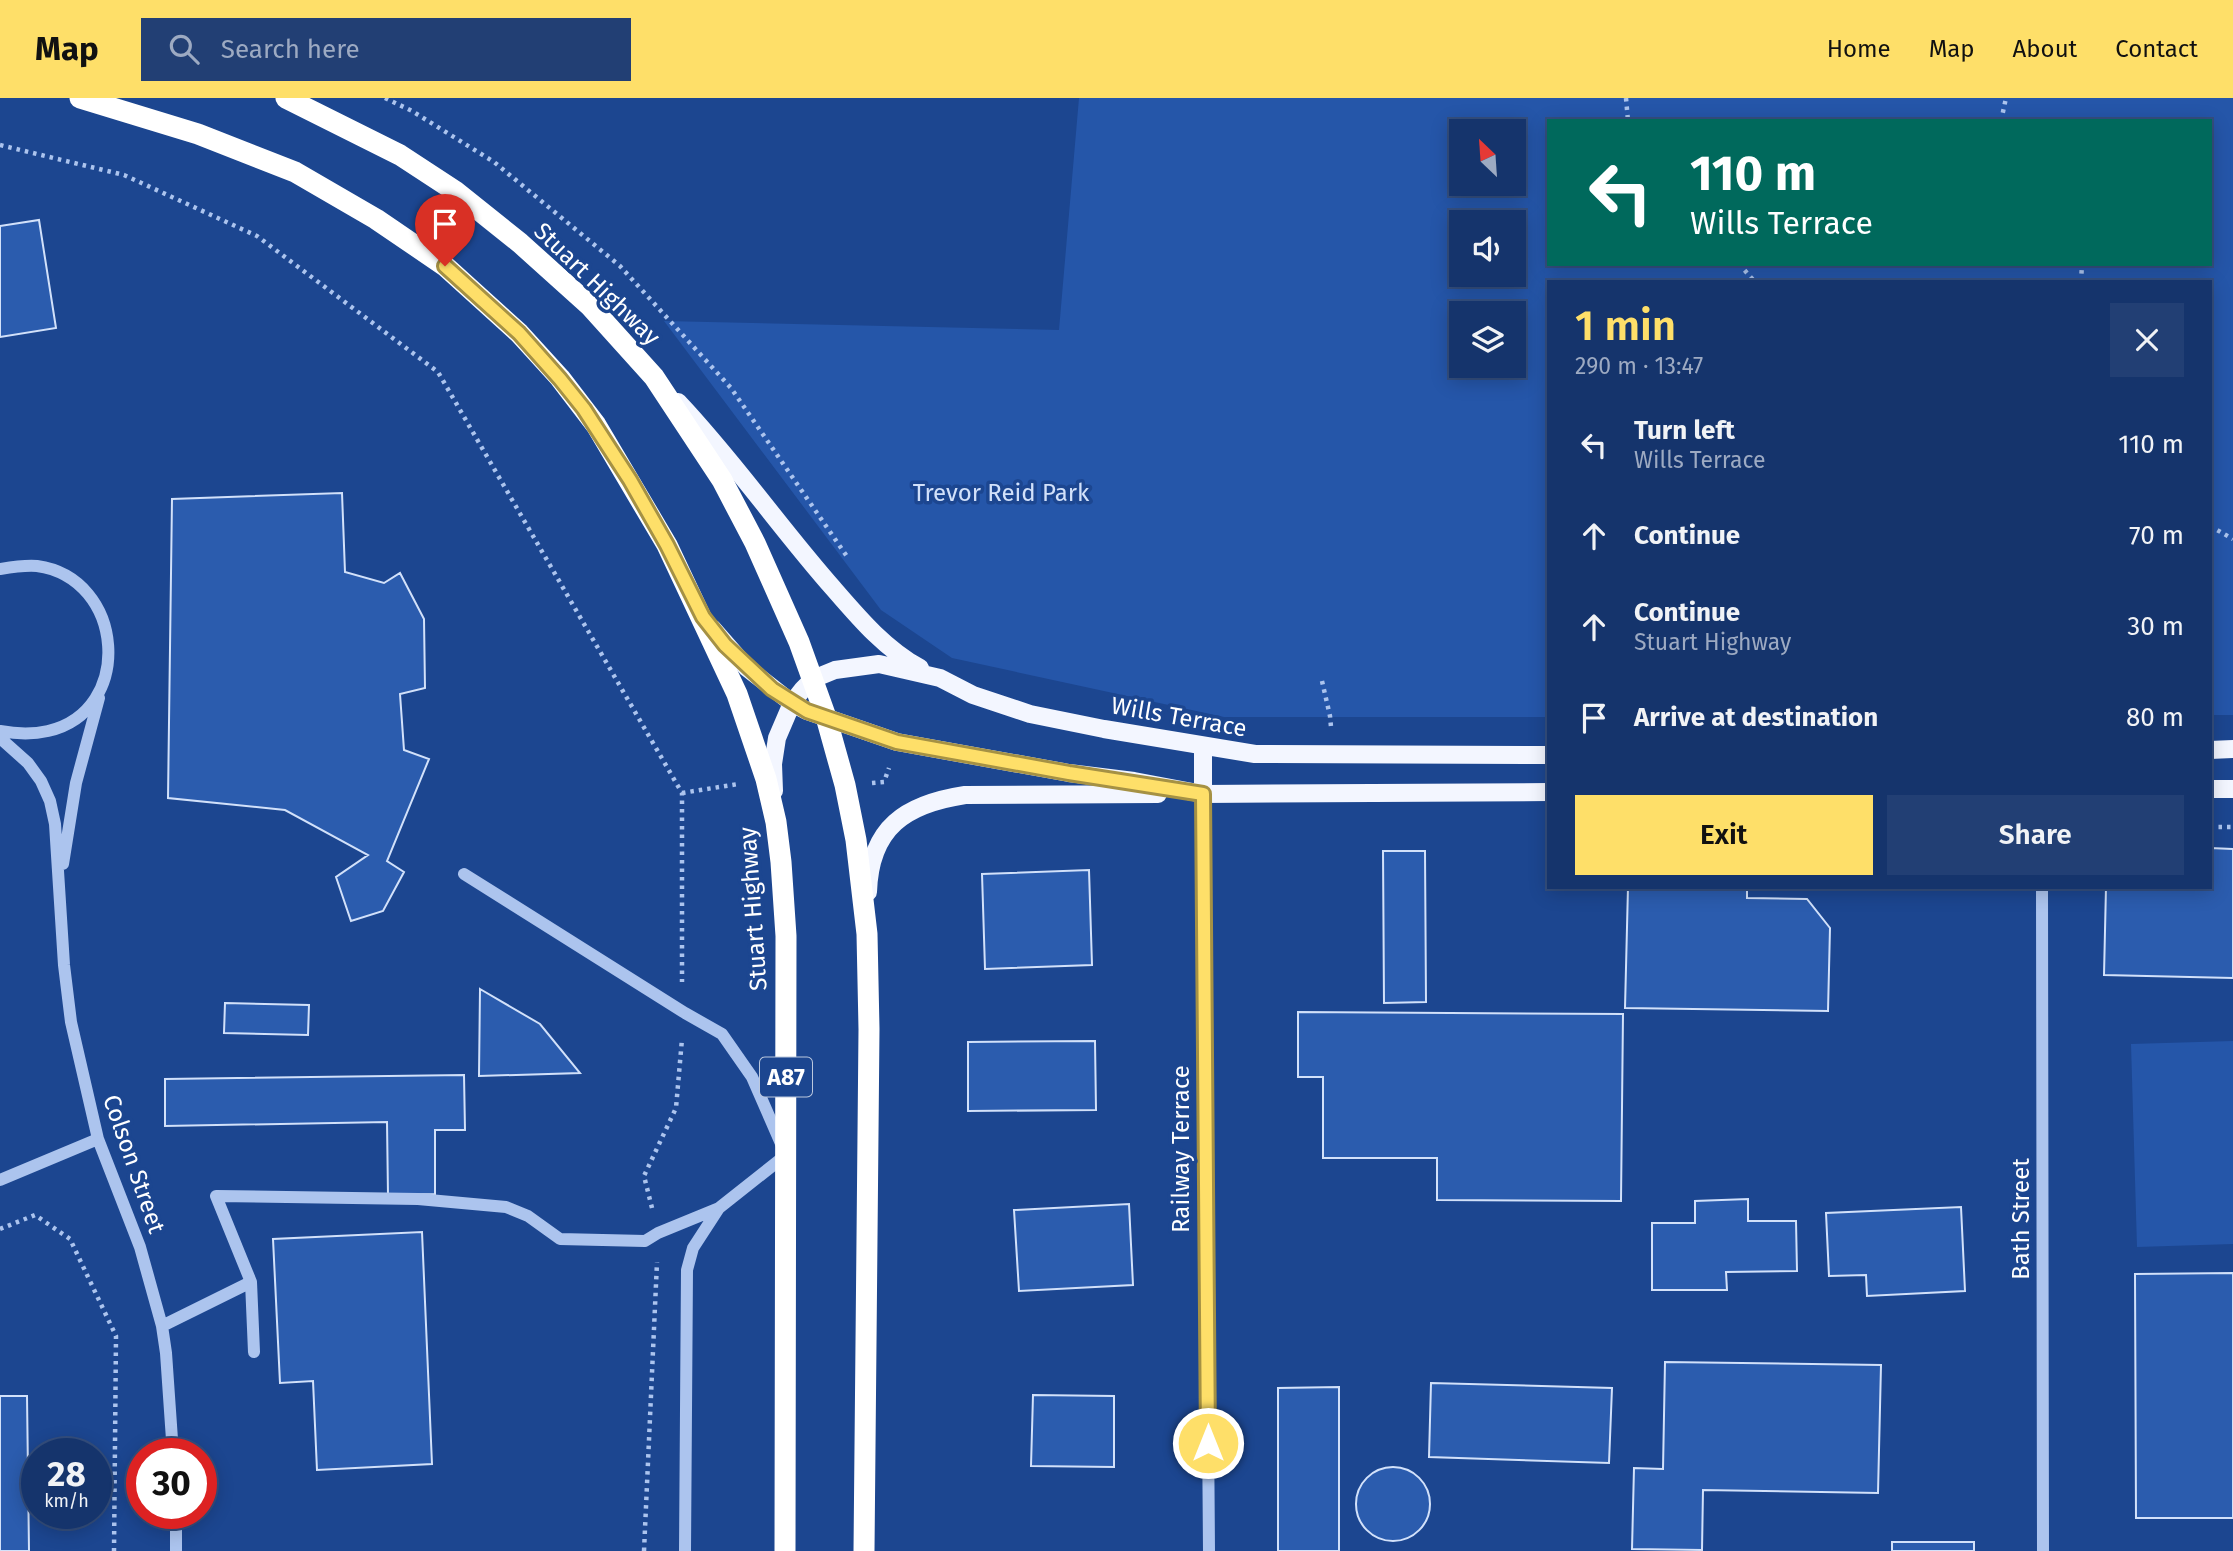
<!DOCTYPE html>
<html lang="en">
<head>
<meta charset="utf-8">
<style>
  :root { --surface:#15346c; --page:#223f74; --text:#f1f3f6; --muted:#9daac2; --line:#344f7f; --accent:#fedf69 }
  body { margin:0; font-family:"Fira Sans",sans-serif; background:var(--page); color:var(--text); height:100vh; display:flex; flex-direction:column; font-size:26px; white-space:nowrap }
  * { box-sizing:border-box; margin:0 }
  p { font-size:23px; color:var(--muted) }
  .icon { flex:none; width:38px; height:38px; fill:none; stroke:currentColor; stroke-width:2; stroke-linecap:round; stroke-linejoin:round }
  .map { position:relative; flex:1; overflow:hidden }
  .drawer { position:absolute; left:1547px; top:182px; width:665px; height:609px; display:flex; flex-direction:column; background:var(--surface); border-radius:0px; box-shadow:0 4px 18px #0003,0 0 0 2px var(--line) }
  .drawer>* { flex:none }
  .hud { position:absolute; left:1547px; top:21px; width:665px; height:147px; border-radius:0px; box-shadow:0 4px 18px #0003,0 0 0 2px var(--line); background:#00695c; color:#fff; overflow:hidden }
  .needle { width:46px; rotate:335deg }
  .tools { position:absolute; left:1449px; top:21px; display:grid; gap:14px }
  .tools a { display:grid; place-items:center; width:77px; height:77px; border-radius:0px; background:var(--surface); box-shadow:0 4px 18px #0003,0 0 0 2px var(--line); font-size:35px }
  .speed { position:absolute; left:21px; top:1340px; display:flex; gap:14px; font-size:35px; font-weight:700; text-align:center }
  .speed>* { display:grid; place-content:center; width:91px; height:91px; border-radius:50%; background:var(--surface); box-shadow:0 4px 18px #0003,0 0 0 2px var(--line); line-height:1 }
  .speed small { font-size:18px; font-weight:400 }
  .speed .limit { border:10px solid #d22; background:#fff; color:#111 }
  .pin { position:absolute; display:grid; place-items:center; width:60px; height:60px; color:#fff; margin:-72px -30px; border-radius:50% 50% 50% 0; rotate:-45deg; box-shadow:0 0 7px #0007 }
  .pin .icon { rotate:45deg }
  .me { position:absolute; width:77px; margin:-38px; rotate:0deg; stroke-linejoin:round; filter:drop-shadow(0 0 5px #0008) }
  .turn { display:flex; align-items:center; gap:24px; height:147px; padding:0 28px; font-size:32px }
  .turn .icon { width:91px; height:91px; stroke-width:2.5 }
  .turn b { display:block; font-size:49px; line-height:60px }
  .round { display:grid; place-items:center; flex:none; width:74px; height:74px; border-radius:0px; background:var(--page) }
  .headline { display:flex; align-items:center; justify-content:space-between; height:119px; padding:0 28px }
  h1 { font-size:42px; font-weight:600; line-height:52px; color:var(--accent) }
  .primary-button { display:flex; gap:14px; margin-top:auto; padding:14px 28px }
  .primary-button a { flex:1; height:80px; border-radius:0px; background:var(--accent); color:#111; font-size:28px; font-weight:600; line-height:80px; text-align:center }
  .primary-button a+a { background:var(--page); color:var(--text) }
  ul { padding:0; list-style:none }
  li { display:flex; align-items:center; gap:21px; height:91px; padding:0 28px }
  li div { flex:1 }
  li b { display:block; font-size:26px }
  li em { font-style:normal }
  header { display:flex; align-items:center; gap:42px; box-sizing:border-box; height:98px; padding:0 35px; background:var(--accent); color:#111 }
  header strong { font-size:33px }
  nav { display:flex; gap:38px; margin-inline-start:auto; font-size:24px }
  .search { width:490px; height:63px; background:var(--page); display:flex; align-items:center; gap:18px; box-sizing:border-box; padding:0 24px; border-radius:0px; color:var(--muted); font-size:26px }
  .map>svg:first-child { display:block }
  .green { fill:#2556a9; fill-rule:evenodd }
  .building { fill:#2b5cae; stroke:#d2e1fa; stroke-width:2 }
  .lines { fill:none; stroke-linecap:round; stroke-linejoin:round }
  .path { stroke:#acc4ee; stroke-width:4.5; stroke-dasharray:3.5 5; stroke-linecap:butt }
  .minor { stroke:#acc4ee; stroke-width:12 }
  .major { stroke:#f3f6ff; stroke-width:18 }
  .highway { stroke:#fff; stroke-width:21 }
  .route-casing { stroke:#a59144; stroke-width:18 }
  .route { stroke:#fedf69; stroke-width:12 }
  .labels { text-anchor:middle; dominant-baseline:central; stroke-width:7; stroke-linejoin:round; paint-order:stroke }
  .shield { fill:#1c4690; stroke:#bbc8de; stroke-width:2 }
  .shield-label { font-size:23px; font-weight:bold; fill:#fff }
  .street-label { font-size:24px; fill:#fff; stroke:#1c4690 }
  .park-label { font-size:24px; fill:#d2e1fa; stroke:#1c4690 }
</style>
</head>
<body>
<header>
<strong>Map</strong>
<div class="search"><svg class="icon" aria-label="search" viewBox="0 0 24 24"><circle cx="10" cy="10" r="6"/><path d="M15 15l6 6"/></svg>Search here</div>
<nav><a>Home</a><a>Map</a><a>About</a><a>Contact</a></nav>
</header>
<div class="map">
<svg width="2233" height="1453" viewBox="0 0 2233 1453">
  <rect width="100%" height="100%" fill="#1c4690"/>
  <path class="green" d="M1079 0H2233V617H2210V184H1549V619H1224L952 560 881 512 664 223 1059 232ZM1549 23H2210V166H1549ZM1461 33H1514V86H1461ZM1461 124H1514V177H1461ZM1461 215H1514V268H1461Z
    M2233 943V1146L2137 1149 2131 946Z"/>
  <path class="building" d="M39 122 56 230 0 239V128Z
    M342 395 345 474 384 485 400 475 424 521 425 590 400 596 404 652 429 661 387 763 404 774 383 813 351 823 336 779 368 757 285 712 168 700 172 401Z
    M2210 750 2233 751V880L2104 877 2106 789H2210Z
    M1383 753H1425L1426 904 1384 905Z
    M1089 772 1092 867 985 871 982 776Z
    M1628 789H1747V800L1807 801 1830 830 1828 913 1625 910Z
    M480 891 540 926 580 975 479 978Z
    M225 905 309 907 308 937 224 935Z
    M1298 914 1623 916 1621 1103 1437 1102V1060H1323V979H1298Z
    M1095 943 1096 1012 968 1013V944Z
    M464 977 465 1032H435V1096L388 1097 387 1024 165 1028V981Z
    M1748 1101V1123H1796L1797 1173 1726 1174 1727 1192H1652V1125H1695V1103Z
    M1129 1106 1133 1187 1019 1193 1014 1112Z
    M1961 1109 1965 1193 1867 1198 1866 1177 1829 1178 1826 1115Z
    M422 1134 432 1366 317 1372 313 1283 280 1285 273 1141Z
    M2233 1175V1420H2136L2135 1176Z
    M1665 1264 1881 1267 1878 1395 1703 1392 1702 1452 1632 1451 1634 1370 1663 1371Z
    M1431 1285 1612 1290 1609 1365 1429 1359Z
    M1339 1289V1453H1278V1290Z
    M1033 1297 1114 1298V1369L1031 1368Z
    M0 1298H27L29 1453H0Z
    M1356 1406a37 37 0 1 1 74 0a37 37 0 1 1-74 0Z
    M1892 1444H1974V1453H1892Z"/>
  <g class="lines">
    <path class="path" d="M385 0 412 13 494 64 620 168 731 290 848 460
      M1626 0 1628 23
      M2001 23 2006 0
      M0 47 124 77 257 138 438 274 682 695V884
      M1739 166 1755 184
      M2081 184 2082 166
      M2210 428 2233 441
      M1322 583 1330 618 1331 629
      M872 685 884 684 889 670
      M682 695 738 686
      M2210 729H2233
      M652 1110 644 1078 676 1010 682 941
      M0 1131 35 1117 70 1141 116 1238 114 1453
      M644 1453 657 1164"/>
    <path class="minor" d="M0 471C12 469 25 467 37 468 125 480 135 613 48 633 31 637 16 636 0 633
      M0 640 28 665 41 683 50 703 55 726 64 867 71 924 98 1041 140 1149 162 1228 166 1255 173 1356
      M1203 696 1209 1453
      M63 766 76 685 99 600
      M2042 789 2043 1453
      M0 1082 98 1041
      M251 1184 216 1098 418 1101 506 1109 528 1118 560 1141 645 1143 658 1135 719 1110 786 1057 752 979 722 936 685 915 464 776
      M162 1228 251 1184 254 1254
      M176 1416V1453
      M685 1453 687 1172 693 1150 719 1110"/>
    <path class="major" d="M678 304C734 363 780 430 833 490 859 520 885 551 920 570
      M712 530 747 570 792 605 807 613 897 644 1069 675 1134 683 1203 696 1549 694
      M1203 648V696
      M2210 652 2233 651
      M2210 691H2233
      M774 693 773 666 777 640 792 605 803 591 813 581 835 572 879 566 940 580 973 597 1030 616 1104 631 1255 656 1549 657
      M868 794C870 729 906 706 965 697L1158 696"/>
    <path class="highway" d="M80 0 198 36 295 74 376 121 445 168 519 235 560 280 596 327 667 447 737 596 766 681 776 724 781 764 786 838 785 1453
      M286 0 400 57 455 93 520 145 590 208 654 279 722 382 755 445 799 544 826 619 845 687 856 742 867 836 869 931 864 1453"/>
  </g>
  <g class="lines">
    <g class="route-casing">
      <path id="route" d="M445 168 519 235 560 281 584 311 630 382 667 447 703 519 725 547 772 591 807 613 897 644 1069 675 1203 696 1208 1345"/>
    </g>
    <use href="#route" class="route"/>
  </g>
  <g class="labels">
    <rect class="shield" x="760" y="959.5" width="52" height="39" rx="5"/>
    <g class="shield-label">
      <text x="786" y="979">A87</text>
    </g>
    <g class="street-label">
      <text transform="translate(597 186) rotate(44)">Stuart Highway</text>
      <text transform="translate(1179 619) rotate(10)">Wills Terrace</text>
      <text transform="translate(753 811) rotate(-94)">Stuart Highway</text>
      <text transform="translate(1181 1051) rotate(-90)">Railway Terrace</text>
      <text transform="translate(134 1066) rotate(71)">Colson Street</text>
      <text transform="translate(2021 1121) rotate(-90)">Bath Street</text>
    </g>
    <g class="park-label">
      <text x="1001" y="395">Trevor Reid Park</text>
    </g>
  </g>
</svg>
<div class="tools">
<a><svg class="needle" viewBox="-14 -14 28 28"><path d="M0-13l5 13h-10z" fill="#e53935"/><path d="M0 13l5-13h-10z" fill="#9daac2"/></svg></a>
<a><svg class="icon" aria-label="sound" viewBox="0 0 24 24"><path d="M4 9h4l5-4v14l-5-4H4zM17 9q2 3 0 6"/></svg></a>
<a><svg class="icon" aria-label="layers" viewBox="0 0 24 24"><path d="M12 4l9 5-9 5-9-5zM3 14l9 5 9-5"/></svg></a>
</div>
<div class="speed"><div>28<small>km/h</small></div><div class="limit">30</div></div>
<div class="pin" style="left:445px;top:168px;background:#d93025"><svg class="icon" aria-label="arrive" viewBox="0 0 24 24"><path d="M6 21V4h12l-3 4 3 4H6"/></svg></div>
<svg class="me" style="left:1208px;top:1345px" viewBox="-20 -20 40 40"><circle r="17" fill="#fedf69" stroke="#fff" stroke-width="3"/><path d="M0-11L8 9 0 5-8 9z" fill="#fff"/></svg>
<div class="hud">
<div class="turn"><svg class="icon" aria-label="left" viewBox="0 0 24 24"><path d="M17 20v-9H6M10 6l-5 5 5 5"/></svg><div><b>110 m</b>Wills Terrace</div></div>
</div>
<section class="drawer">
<div class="headline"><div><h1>1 min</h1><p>290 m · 13:47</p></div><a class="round"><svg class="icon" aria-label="close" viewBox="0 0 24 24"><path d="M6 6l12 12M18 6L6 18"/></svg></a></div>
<ul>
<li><svg class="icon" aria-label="left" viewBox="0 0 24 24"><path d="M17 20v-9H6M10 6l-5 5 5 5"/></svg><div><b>Turn left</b><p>Wills Terrace</p></div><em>110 m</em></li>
<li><svg class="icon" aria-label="ahead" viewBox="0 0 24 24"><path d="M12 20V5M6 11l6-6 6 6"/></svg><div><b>Continue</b></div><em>70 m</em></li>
<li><svg class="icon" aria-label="ahead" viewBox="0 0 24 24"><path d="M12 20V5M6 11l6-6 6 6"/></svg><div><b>Continue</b><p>Stuart Highway</p></div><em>30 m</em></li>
<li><svg class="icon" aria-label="arrive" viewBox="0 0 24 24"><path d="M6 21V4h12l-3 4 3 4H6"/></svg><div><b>Arrive at destination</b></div><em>80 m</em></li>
</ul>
<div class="primary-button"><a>Exit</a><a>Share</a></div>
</section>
</div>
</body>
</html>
